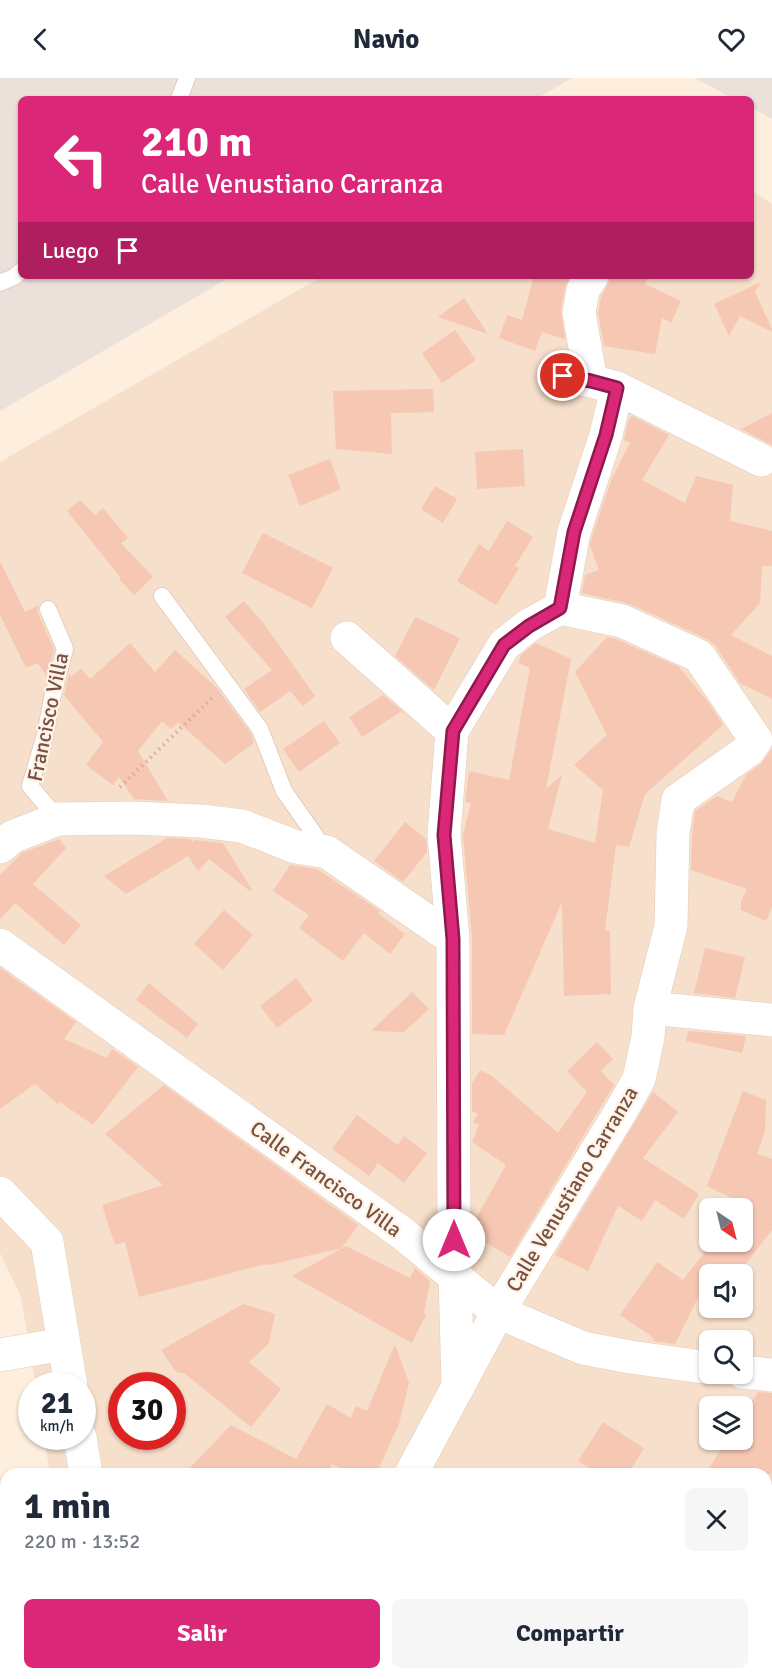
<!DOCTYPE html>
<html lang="es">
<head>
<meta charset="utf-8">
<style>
  :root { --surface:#fff; --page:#f6f6f7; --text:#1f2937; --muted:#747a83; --accent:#db2777 }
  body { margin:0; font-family:Signika,sans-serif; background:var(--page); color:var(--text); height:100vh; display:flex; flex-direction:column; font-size:22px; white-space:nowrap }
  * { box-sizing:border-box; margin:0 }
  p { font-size:20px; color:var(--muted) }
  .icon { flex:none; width:33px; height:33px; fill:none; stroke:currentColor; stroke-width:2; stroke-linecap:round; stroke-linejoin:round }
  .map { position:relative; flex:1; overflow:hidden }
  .drawer { position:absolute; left:0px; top:1390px; width:772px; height:212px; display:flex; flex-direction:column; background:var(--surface); border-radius:18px 18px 0 0; box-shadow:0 2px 4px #0004 }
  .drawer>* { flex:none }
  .banner { position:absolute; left:18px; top:18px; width:736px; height:183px; border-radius:9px; box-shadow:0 2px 4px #0004; background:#db2777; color:#fff; overflow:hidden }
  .needle { width:39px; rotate:145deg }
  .tools { position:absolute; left:699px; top:1120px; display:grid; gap:12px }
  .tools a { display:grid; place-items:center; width:54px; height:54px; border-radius:9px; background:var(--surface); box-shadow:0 2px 4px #0004; font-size:30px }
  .speed { position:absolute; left:18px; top:1294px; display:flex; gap:12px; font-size:30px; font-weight:700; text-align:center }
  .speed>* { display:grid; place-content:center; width:78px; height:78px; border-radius:50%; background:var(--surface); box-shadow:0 2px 4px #0004; line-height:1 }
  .speed small { font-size:15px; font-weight:400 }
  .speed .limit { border:9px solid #d22; background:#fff; color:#111 }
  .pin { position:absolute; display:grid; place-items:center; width:51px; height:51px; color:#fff; margin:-26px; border:3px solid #fff; border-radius:50%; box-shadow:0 2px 6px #0007 }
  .me { position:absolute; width:66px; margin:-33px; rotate:0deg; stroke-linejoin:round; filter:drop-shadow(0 0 4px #0008) }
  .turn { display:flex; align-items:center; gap:21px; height:126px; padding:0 24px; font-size:27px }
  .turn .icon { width:78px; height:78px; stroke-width:2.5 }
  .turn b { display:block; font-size:42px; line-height:51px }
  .then { display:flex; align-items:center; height:57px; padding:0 24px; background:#0003; gap:12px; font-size:22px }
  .round { display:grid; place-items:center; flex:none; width:63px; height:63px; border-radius:9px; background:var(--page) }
  .summary { display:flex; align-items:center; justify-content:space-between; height:102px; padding:0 24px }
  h1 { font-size:36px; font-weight:700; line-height:45px }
  .action { display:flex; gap:12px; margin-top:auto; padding:12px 24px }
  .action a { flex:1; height:69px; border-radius:9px; background:var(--accent); color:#fff; font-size:24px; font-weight:700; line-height:69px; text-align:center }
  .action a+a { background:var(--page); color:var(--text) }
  header { display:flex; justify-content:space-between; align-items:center; height:78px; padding:0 24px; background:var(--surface); font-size:27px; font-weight:700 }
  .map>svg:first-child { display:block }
  .residential { fill:#f6dfcb; fill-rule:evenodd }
  .industrial { fill:#ebe1da }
  .building { fill:#f6c7b3 }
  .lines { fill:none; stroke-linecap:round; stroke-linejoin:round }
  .lane-casing { stroke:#e5cbbc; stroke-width:18 }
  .street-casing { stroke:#e5cbbc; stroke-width:34 }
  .secondary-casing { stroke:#eacbb8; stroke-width:34 }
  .primary-casing { stroke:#dbd2ce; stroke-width:34 }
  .path { stroke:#daaa96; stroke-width:4; stroke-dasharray:1.5 4.5; stroke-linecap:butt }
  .lane { stroke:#fff; stroke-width:16 }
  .street { stroke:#fff; stroke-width:33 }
  .secondary { stroke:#fff; stroke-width:33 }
  .primary { stroke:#ffcd94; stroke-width:33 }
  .route-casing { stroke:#8e194d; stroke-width:15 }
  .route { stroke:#db2777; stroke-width:10 }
  .labels { text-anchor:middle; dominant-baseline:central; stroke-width:4.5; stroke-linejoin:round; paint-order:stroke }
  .street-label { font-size:21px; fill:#765144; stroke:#fff3e6 }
</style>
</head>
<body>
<header><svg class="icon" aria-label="back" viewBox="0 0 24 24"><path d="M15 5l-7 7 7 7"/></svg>Navio<svg class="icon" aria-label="heart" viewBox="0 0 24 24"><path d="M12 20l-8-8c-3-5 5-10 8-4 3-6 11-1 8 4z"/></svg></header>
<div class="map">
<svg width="772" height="1601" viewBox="0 0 772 1601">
  <rect width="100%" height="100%" fill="#feeedd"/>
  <path class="residential" d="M752 113 772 126V1601H83L82 1596H766V1396H50L44 1359H82V1308H36L21 1219 0 1175V384L323 198H752ZM710 1131H742V1164H710ZM710 1197H742V1230H710ZM710 1263H742V1296H710ZM122 1308H172V1359H122ZM710 1329H742V1362H710Z"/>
  <path class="industrial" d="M0 0H572L536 21H21V198H232L0 333Z
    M695 0H772V41L752 30V21H734Z"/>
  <path class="building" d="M534 198H570L565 209 561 232 565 261 542 254 535 273 499 260 507 237 522 242Z
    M612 198H648L645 206 681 223 671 245 662 240 655 276 604 268 598 235 601 219Z
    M761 204 755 214 772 251V254L740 238 729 258 714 226Z
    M464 220 488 256 438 239Z
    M455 252 476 282 442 305 422 275Z
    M433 311 434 334 391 335 392 376 336 371 333 313Z
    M772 335V367L741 351Z
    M632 338 669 357 642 402 685 425 696 398 733 407 730 443 772 453V488H762L760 525 731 557 772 578V621L740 605 715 567 707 561 630 526 582 515 585 497 599 492 590 468 592 459 612 400 630 365 624 362 628 344Z
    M523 371 525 408 477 411 475 374Z
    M330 381 341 411 300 428 288 397Z
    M435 408 457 421 443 445 421 431Z
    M80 422 95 437 103 430 128 460 121 465 153 499 134 517 119 501 121 500 67 433Z
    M507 443 533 459 515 488 519 490 496 527 457 503 479 466 489 473Z
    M263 455 333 490 312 530 242 495Z
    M0 483 25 534 37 528 38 530V535L54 572 47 598 37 585 26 590 0 537Z
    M244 523 264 546 315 618 303 628 290 613 260 634 244 611 272 592 225 539Z
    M415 539 460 560 434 612 395 578Z
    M607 559 616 561 679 589 708 624 723 647 645 716 629 769 616 767 605 852 610 853 611 916 564 918 562 824 504 957 472 956V859L463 757 471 725 465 724 469 693 509 702 530 590 518 585 522 576 536 565 571 581 546 711 562 697 548 751 595 765 603 712 574 687 607 657 575 594Z
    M130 565 155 594 175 572 216 609 251 656 254 665 225 686 178 644 171 651 162 643 138 673 168 723 134 721 119 699 113 707 86 687 103 664 64 617 69 596 71 599 81 591 90 601Z
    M383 617 402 633 362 659 349 639Z
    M324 643 340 665 299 694 283 671Z
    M772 671V829L766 843 741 832V823L747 811 691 792 692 757 695 733 717 718 732 724 746 697 760 687Z
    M405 744 426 761 427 774 403 804 374 783Z
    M167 760 190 761 192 764 195 762 223 765 252 812 250 813 209 781 198 793 188 778 126 816 104 798Z
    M59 761 66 770 33 806 81 847 64 867 15 825 0 841V797L22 775Z
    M290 787 317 791 380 833 378 835 405 856 390 876 364 855 343 883 299 850 309 837 273 813Z
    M224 832 253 857 223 892 194 866Z
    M705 870 745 879 735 920 694 915Z
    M0 890 76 944 64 961 107 980 112 971 138 989 93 1047 60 1024 58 1026 35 1006 0 1031Z
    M296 900 313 923 277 950 260 928Z
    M149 905 198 946 187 960 136 922Z
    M412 914 429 931 404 954 371 953Z
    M688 953 746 958 742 975 686 963Z
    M597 964 613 981 601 993 614 1007 510 1179 473 1157V1146L506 1087 472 1064 479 1047 473 1044 478 1036 472 1033V1006L480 992 492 998 558 1055 587 1014 567 993Z
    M164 1007 358 1147 342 1170 269 1187 266 1186 139 1219 125 1164 115 1167 102 1127 163 1107 105 1056Z
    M743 1013 766 1022 765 1053 757 1076 772 1081V1152L737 1197H709L675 1266 653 1263 654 1260 620 1237 657 1184 683 1202 713 1164H742V1125L707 1108Z
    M653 1014 678 1034 643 1080 699 1116 684 1141 655 1122 642 1143 618 1128 588 1193 555 1177Z
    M357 1037 398 1067 404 1058 427 1075 404 1105 378 1085 369 1098 332 1071Z
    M346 1168 410 1200 415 1190 430 1203 424 1235 426 1237 412 1265 292 1198Z
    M243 1226 275 1236 269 1265 249 1284 281 1311 251 1349 184 1295 176 1294 161 1272Z
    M395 1266 409 1305 399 1346 376 1396H352L332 1386 327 1396H184L231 1347 296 1381 327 1326 351 1340 356 1328 367 1333Z
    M758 1314 772 1315V1396H705L727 1362H742V1339Z
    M603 1344 644 1370 628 1396H600L578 1383Z"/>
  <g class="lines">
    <g class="lane-casing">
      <path id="lane" d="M179 21 187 0
        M0 205 14 199 21 193
        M162 518 260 651 284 713 326 773
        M48 531 65 571 52 621 45 657 30 708 58 741"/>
    </g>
    <g class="street-casing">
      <path id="street" d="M563 298 591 303 617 310 761 382
        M591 303 579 235 583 212 592 198
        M347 560 452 653
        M0 769 12 759 58 741 134 740 201 743 242 748 296 769 327 774 453 861
        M0 867 402 1155 498 1234 583 1270 630 1279 710 1290
        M650 930 772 942
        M0 1115 47 1164 71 1308
        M0 1277 64 1266
        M742 1294 772 1297
        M458 1305 454 1162 453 861 444 757 452 653 504 567 529 547 560 530 574 454 606 357 617 310
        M80 1359 86 1396
        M411 1396 498 1234 621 1033 639 1001 648 959 650 930 671 848 673 755 678 722 749 672 756 662 699 578 622 543 560 530
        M766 1524 772 1517
        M75 1601 92 1596
        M705 1601 709 1596"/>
    </g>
    <g class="secondary-casing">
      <path id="secondary" d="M0 1425 6 1460
        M27 1596 28 1601"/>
    </g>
    <g class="primary-casing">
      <path id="primary" d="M727 1601 745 1596"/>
    </g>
    <path class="path" d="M120 709 212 620"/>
    <use href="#lane" class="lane"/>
    <use href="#street" class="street"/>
    <use href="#secondary" class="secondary"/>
    <use href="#primary" class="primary"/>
  </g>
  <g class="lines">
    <g class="route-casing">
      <path id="route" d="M454 1162 453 861 444 757 453 653 504 567 529 548 560 530 574 454 606 357 617 310 591 303 563 298"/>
    </g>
    <use href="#route" class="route"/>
  </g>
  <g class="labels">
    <g class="street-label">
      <text transform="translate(48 639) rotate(-78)">Francisco Villa</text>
      <text transform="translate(326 1101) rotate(36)">Calle Francisco Villa</text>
      <text transform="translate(572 1111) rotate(-59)">Calle Venustiano Carranza</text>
    </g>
  </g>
</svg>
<div class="tools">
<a><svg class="needle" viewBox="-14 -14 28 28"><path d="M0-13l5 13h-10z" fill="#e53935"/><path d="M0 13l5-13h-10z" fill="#747a83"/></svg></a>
<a><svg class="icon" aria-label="sound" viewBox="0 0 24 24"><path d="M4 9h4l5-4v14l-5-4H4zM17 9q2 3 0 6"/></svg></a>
<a><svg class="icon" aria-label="search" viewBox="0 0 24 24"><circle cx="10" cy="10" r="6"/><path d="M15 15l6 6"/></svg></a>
<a><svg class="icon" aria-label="layers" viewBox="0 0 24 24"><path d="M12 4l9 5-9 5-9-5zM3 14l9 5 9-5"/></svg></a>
</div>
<div class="speed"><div>21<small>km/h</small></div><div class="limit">30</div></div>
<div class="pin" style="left:563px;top:298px;background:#d93025"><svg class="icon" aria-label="arrive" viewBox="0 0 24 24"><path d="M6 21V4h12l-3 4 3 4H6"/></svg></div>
<svg class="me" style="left:454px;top:1162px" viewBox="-20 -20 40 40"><circle r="19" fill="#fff"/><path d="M0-13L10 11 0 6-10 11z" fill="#db2777"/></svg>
<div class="banner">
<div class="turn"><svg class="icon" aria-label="left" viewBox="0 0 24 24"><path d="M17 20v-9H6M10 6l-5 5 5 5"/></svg><div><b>210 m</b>Calle Venustiano Carranza</div></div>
<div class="then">Luego<svg class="icon" aria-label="arrive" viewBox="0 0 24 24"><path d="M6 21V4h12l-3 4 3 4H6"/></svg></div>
</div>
<section class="drawer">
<div class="summary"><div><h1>1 min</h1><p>220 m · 13:52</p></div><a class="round"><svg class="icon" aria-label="close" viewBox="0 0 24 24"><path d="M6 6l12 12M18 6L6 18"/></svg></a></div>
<div class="action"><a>Salir</a><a>Compartir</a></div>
</section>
</div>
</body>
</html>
